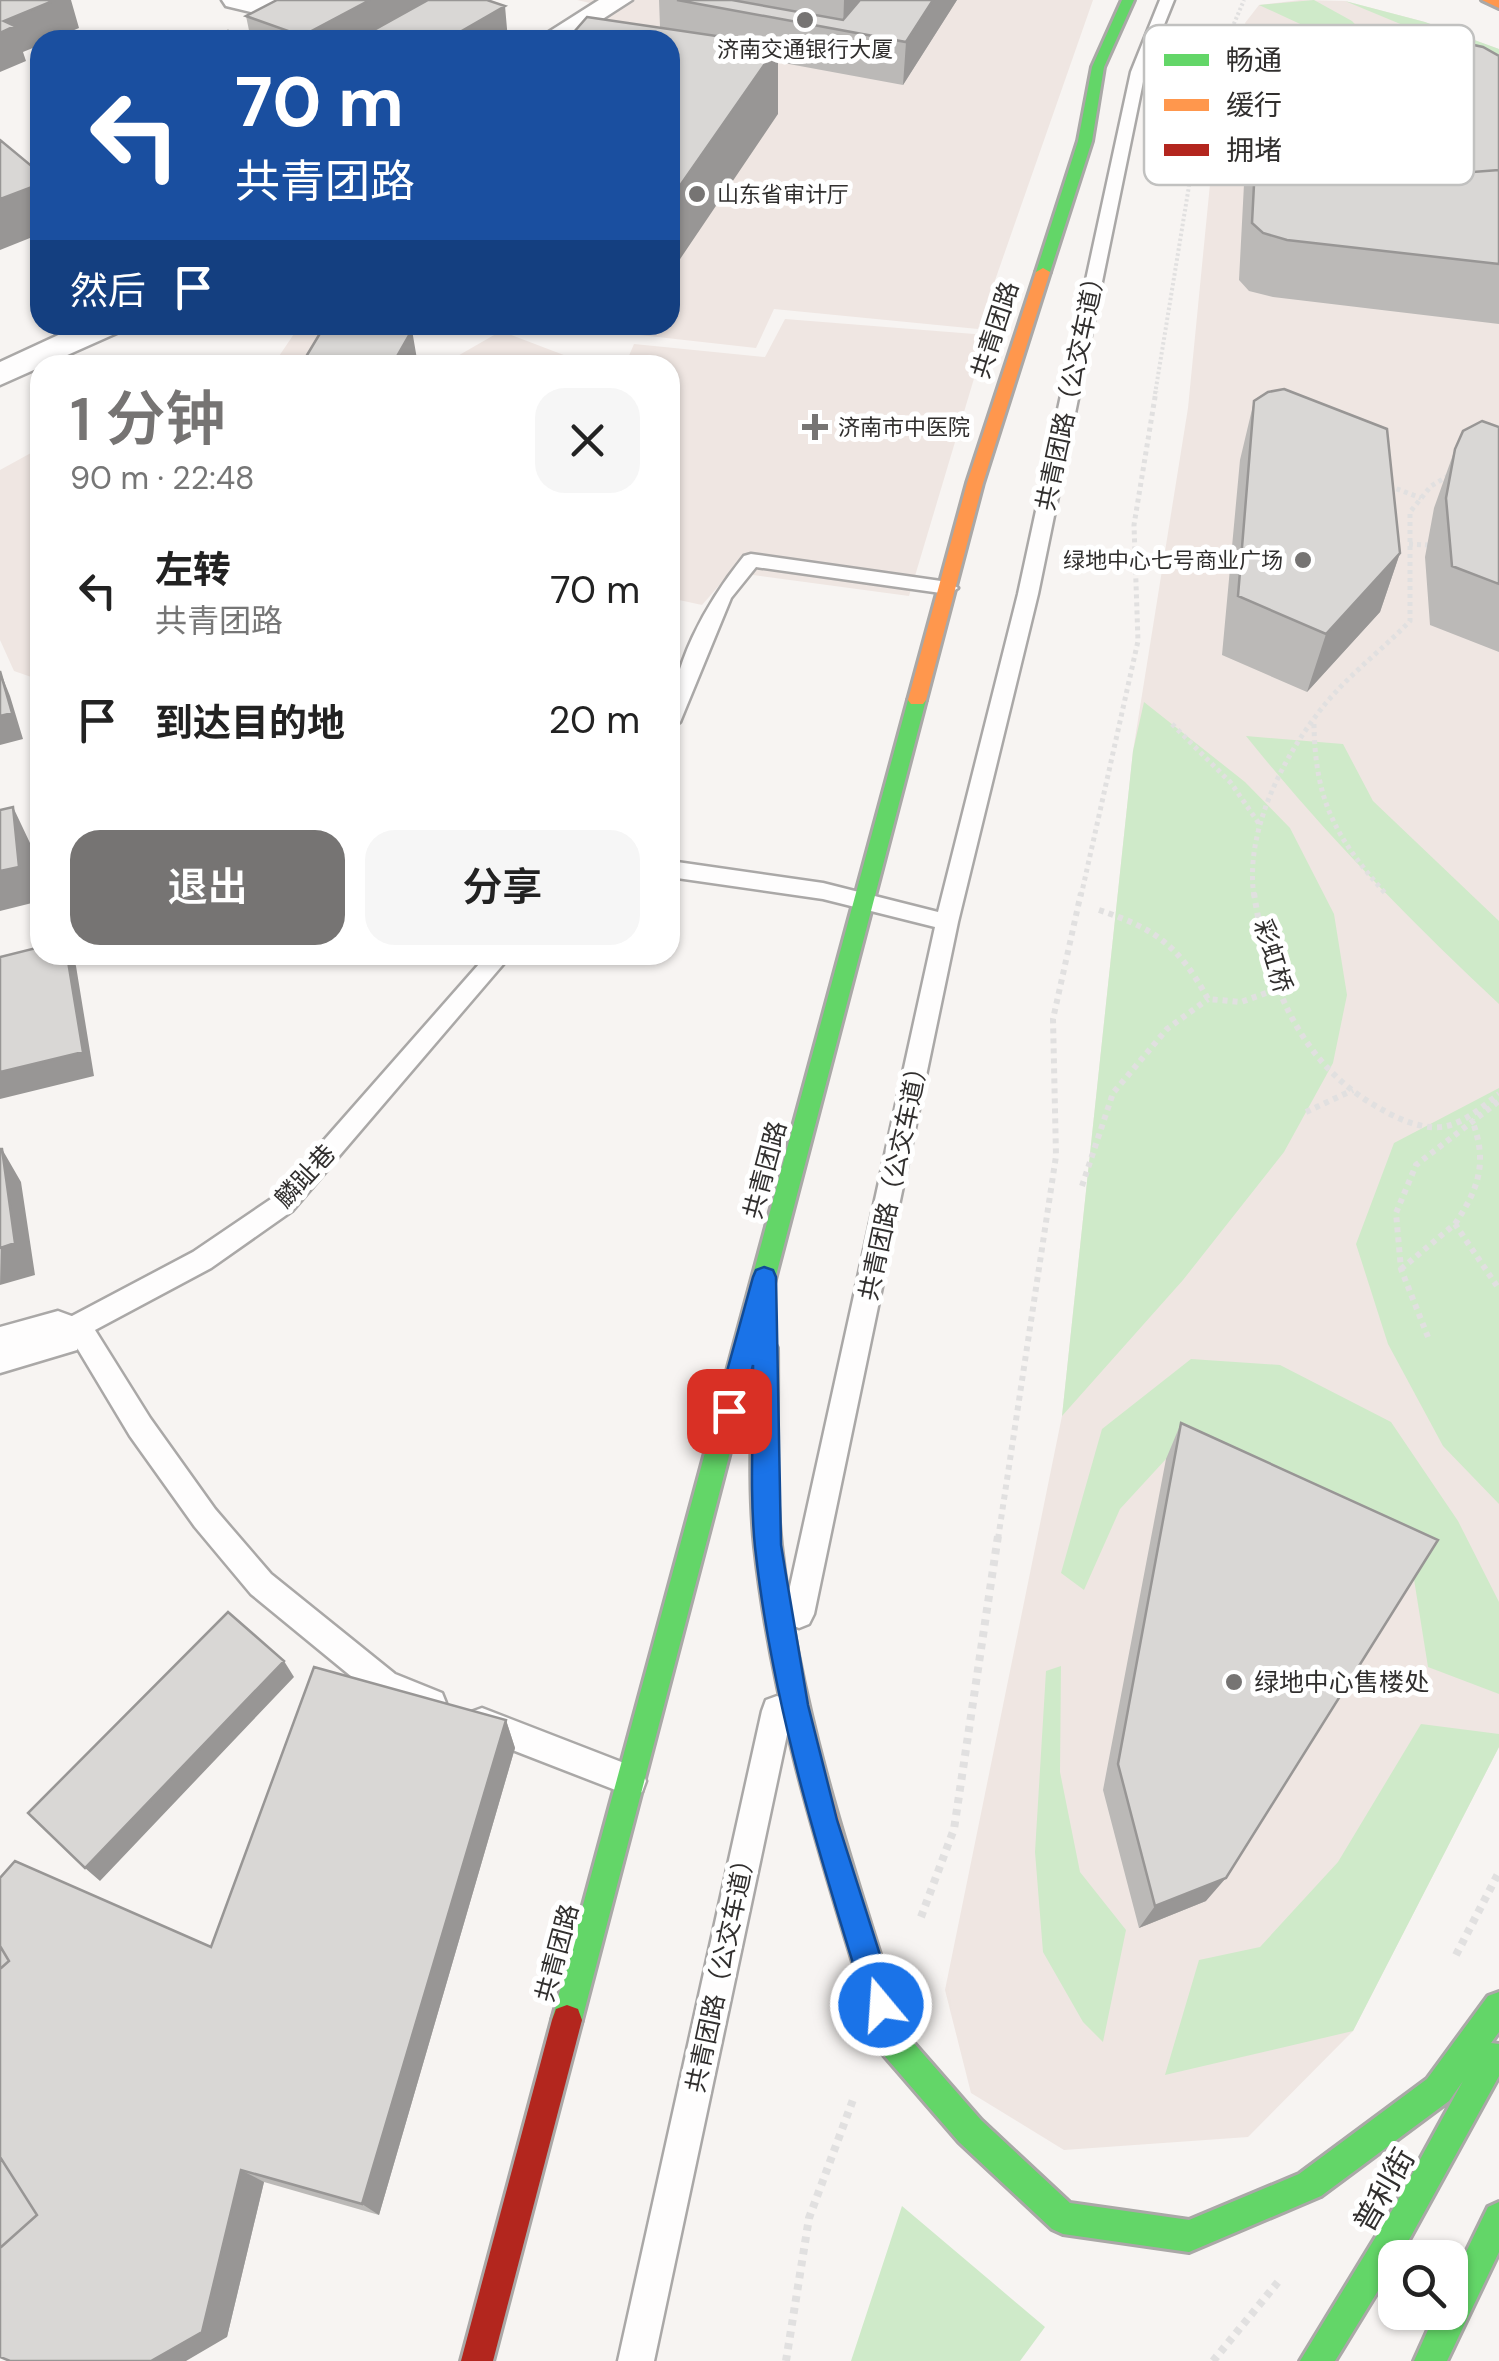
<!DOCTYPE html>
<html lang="zh">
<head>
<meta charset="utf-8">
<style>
  :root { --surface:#fff; --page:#f6f6f6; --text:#222; --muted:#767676; --accent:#767473 }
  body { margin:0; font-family:"DM Sans","Noto Sans SC",sans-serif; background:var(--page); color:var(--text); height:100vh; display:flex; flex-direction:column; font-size:38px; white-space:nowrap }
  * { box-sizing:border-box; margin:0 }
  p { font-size:32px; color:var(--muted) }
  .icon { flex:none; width:55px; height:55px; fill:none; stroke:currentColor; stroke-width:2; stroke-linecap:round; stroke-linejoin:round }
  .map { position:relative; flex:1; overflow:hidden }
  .side { position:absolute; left:30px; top:355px; width:650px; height:610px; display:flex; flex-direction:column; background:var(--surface); border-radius:30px; box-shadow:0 2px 8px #0004 }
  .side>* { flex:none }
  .banner { position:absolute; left:30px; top:30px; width:650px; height:305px; border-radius:30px; box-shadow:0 2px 8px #0004; background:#1a4fa0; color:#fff; overflow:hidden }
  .buttons { position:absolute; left:1378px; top:2240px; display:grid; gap:20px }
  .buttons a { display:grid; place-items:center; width:90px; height:90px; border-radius:20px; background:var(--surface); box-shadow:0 2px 8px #0004; font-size:50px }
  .pin { position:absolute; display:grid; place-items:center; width:85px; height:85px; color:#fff; margin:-42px; border-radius:20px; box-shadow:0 5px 15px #0006 }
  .me { position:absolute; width:110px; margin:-55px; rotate:342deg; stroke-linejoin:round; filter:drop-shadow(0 0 8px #0008) }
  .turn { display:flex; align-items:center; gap:35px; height:210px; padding:0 40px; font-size:45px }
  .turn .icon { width:130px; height:130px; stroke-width:2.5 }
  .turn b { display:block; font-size:70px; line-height:85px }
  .then { display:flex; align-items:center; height:95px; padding:0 40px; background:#0003; gap:20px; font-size:38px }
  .round { display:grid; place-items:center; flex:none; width:105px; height:105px; border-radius:30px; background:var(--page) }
  .headline { display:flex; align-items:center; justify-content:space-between; height:170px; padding:0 40px }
  h1 { font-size:60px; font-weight:600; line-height:75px; color:var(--accent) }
  .button { display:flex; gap:20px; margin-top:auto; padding:20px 40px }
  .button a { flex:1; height:115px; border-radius:30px; background:var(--accent); color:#fff; font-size:40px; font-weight:600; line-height:115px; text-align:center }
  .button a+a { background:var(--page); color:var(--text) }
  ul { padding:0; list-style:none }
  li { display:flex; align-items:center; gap:30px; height:130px; padding:0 40px }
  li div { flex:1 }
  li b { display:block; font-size:38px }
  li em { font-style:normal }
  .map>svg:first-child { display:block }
  .built { fill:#efe6e2 }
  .green { fill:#cfeac9 }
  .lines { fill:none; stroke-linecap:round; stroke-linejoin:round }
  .lane-casing { stroke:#aaa8a7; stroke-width:5 }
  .street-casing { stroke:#aaa8a7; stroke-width:5 }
  .fast-casing { stroke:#aaa8a7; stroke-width:6 }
  .slow-casing { stroke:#aaa8a7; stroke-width:6 }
  .jam-casing { stroke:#aaa8a7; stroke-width:6 }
  .path-far3 { stroke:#e1e0e0; stroke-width:4; stroke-dasharray:2.5 2.5; stroke-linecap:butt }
  .path-far2 { stroke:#e1e0e0; stroke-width:5; stroke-dasharray:4 4; stroke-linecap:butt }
  .path-far1 { stroke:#e1e0e0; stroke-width:6; stroke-dasharray:5 5; stroke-linecap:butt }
  .path { stroke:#e1e0e0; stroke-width:8; stroke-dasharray:6 6; stroke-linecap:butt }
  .lane { fill:#fefdfd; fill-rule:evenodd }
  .street { fill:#fefdfd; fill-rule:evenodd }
  .fast { fill:#63d668; fill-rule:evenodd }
  .slow { fill:#ff974d; fill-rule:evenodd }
  .jam { fill:#b3261e; fill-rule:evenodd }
  .wall { fill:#bbb9b7 }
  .shaded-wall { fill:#989695 }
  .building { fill:#d9d7d5; stroke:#989695; stroke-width:2.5 }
  .route { fill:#1a73e8; stroke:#114b97; stroke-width:2.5 }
  .poi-dot { fill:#767473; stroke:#fff; stroke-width:4 }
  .labels { text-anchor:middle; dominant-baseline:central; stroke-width:10; stroke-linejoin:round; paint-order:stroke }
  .far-poi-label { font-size:22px; fill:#312f2e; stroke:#fff; text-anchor:start }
  .street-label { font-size:25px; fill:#312f2e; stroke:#fff }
  .poi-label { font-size:25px; fill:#312f2e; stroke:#fff; text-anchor:start }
  .near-street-label { font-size:30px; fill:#312f2e; stroke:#fff }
  .key { fill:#fff; stroke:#c1c1c0; stroke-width:2.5 }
  .key-label { font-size:28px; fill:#312f2e }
</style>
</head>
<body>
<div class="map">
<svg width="1499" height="2361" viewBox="0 0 1499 2361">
  <rect width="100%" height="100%" fill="#f7f4f2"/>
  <path class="built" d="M577 0H1093L978 329 774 309 756 348 550 325H670V40H571L616 9Z
    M1300 0 1345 1 1425 22 1499 49V1747L1353 2031 1248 2137 1064 2150 971 2093 945 1990 1062 1416 1133 751 1188 408 1210 184 1237 135 1251 43 1245 23 1259 5Z
    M785 319 987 335 909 596 731 572 702 605 670 598V365H625L634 344 765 357Z
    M300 325H309L385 365H273Z
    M501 331 590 365H442Z
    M40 448V680L14 671 0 640V470Z"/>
  <path class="green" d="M1314 0 1352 21 1392 64 1373 68 1311 29 1259 5Z
    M1345 1 1425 22 1499 49V65Z
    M1144 702 1245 782 1290 828 1334 914 1347 995 1333 1063 1284 1152 1183 1280 1062 1416 1133 751Z
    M1246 736 1343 744 1373 801 1499 921V1004C1409 920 1323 832 1246 736Z
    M1499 1088V1504L1443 1446 1388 1344 1356 1244 1394 1143Z
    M1191 1359 1280 1365 1391 1422 1458 1521 1499 1602V1694L1428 1667 1413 1573 1166 1459 1120 1509 1084 1590 1061 1573 1102 1429Z
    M1061 1666 1060 1772 1080 1872 1126 1930 1103 2042 1083 2022 1043 1952 1035 1852 1046 1671Z
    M1421 1724 1499 1734V1747L1353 2031 1165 2075 1199 1960 1260 1947 1338 1862Z
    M902 2206 1045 2327 1020 2361H851Z"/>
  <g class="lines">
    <g class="lane-casing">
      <path id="lane" d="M1160 0H1174L1145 72 1038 594 958 922 814 1614 809 1624 799 1628 789 1624 784 1614 935 927 823 899 670 877V861L823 883 938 912 1018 594 1131 72Z
        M751 554 948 582 958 588 948 594 756 567 731 598 680 722 670 729C670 667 706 603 744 556Z
        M487 955H511L292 1211 211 1268 95 1330 150 1418 215 1509 271 1574 395 1674 442 1693 446 1703 442 1713 431 1718 374 1695 251 1594 195 1527 130 1436 73 1341 64 1344 55 1341 51 1333 55 1325 193 1252 274 1197Z
        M777 1696 788 1700 792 1711 654 2361H618L762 1711 766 1700Z
        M482 1708 642 1770 646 1781 642 1792 631 1796 471 1734 467 1723 471 1712Z"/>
    </g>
    <g class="street-casing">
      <path id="street" d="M222 0H319L284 20 226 6Z
        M599 0H632L570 40H536Z
        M80 325H124L119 332 0 385V362Z
        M58 1311 77 1318 84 1334 77 1350 0 1373V1327Z"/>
    </g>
    <g class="fast-casing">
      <path id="fast" d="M1122 0H1134L1104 67 1092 141 1050 272 1038 275 1036 272 1078 141 1092 67Z
        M917 694 926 700 582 2020 578 2031 567 2035 556 2031 552 2020 908 700Z
        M880 1986 890 1991 905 2033 981 2120 1070 2203 1189 2220 1299 2174 1427 2079 1488 1996 1499 1992V2032L1491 2043 1499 2044V2076L1399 2258H1395V2263L1335 2361H1300L1394 2207 1463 2081 1449 2101 1321 2196 1189 2252 1063 2234 1052 2229 959 2142 882 2053 865 2001 870 1991Z
        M1499 2202V2252L1447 2361H1414L1436 2312H1450V2285L1488 2207Z"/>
    </g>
    <g class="slow-casing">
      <path id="slow" d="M1482 0H1499V8Z
        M1043 268 1050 272 983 483 926 700 923 704H911L908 700 967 483 1036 272Z
        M765 1338 773 1341 777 1348C778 1414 774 1480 781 1545 798 1701 847 1852 895 2001L890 2011 880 2016 870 2011 865 2001C819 1852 772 1703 755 1547 748 1481 753 1414 753 1348L757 1341Z"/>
    </g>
    <g class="jam-casing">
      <path id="jam" d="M567 2005 578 2009 582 2020 493 2361H461L552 2020 556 2009Z"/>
    </g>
    <path class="path-far3" d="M1155 394 1204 94 1244 0"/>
    <path class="path-far2" d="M1389 486 1421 498
      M1409 544 1428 545
      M1172 724 1231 783 1260 825
      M1314 724C1315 800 1335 837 1385 893
      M1081 896 1138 641 1134 525 1156 391
      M1254 896C1244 830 1285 753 1326 703 1351 673 1383 649 1410 621V512L1431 486 1448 476"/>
    <path class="path-far1" d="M1254 893C1267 982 1300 1065 1381 1109 1400 1120 1425 1131 1447 1126 1467 1121 1483 1106 1499 1094
      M1099 910C1156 929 1179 946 1208 999L1241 1002 1280 988
      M1306 1112 1353 1090
      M1082 1186 1113 1093 1167 1029 1208 999
      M1455 1224C1479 1188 1488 1162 1472 1120
      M1401 1269 1455 1224 1499 1289
      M1428 1337 1401 1269 1396 1213 1416 1165 1499 1101
      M998 1539 1056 1156 1053 1019 1081 893"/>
    <path class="path" d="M921 1917 954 1829 998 1536
      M1456 1955 1499 1872
      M786 2361 809 2218 854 2097
      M1213 2361 1278 2282"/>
    <use href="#lane" class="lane"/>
    <use href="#street" class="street"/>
    <use href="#fast" class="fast"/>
    <use href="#slow" class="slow"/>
    <use href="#jam" class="jam"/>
  </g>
  <path class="wall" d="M659 0H957L903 85 778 62V114L660 27Z
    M246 16 508 40H251Z
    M1499 56V324L1273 297 1249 291 1239 280 1244 184 1257 127 1328 140Z
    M1254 401 1400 553 1380 612 1307 692 1222 655 1240 460Z
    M1499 427V652L1430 625 1425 557 1434 508 1455 449Z
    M1181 1423 1206 1901 1139 1928 1103 1790 1166 1459Z
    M506 1720 515 1748 379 2215 264 2182 227 2337 211 1947Z"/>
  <path class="shaded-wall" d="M55 0H71L79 28 51 40H40V45L23 52 26 61 0 72V33L4 21Z
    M370 0H439L365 40H302V36Z
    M844 0H892L843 30Z
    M933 0H957L903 85 906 42Z
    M505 6 508 40H446Z
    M778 45V114L670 274V200Z
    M40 184V234L0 250V199Z
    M412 330 418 365H392Z
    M1400 553 1380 612 1307 692 1326 634Z
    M0 671 10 696 23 739 0 745Z
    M13 807 30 843 36 902 0 911V871Z
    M67 955H72L76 966 94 1076 0 1099V1072Z
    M2 1149 21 1182 35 1275 0 1285Z
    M284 1661 294 1677 100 1881 85 1868Z
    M506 1720 515 1748 379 2215 362 2204Z
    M1226 1878 1206 1901 1139 1928 1155 1906Z
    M241 2170 264 2182 227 2337 186 2361H151Z"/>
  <path class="building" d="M0 0H55L4 21 15 26 0 33Z
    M277 0H370L302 36 246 16Z
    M428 0H487L505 6 446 40H356Z
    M677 0H732L843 20 860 0H933L906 42Z
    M587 17 778 45 670 200V40H567Z
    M228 31 249 40H210Z
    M1428 35 1483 47 1499 56V170L1394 178 1347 162 1328 140 1365 45Z
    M1257 127 1327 139 1347 162 1394 178 1499 170V264L1287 240 1263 233 1252 223Z
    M0 140 40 173V184L0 199Z
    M325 325H372L412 330 392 365H301Z
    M1284 389 1387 429 1400 553 1326 634 1238 596 1254 401 1268 392Z
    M1482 421 1499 427V584L1452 566 1446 498 1455 449 1463 431Z
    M0 671 12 713 0 716Z
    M13 807 19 867 0 871V810Z
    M40 947V955H67L83 1052 0 1072V957Z
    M0 1149H2L15 1243 0 1248Z
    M1181 1423 1438 1540 1226 1878 1155 1906 1118 1764Z
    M228 1612 284 1661 85 1868 28 1813Z
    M314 1667 506 1720 362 2204 241 2170 202 2332 151 2361H10L0 2357V2248L37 2215 0 2157V1969L9 1961 0 1946V1878L15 1861 211 1947Z
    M0 1946 9 1961 0 1969Z
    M0 2157 37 2215 0 2248Z"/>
  <path class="route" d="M764 1267 773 1270 776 1277 781 1545 786 1575 808 1705 837 1820 896 2005 892 2016 881 2020 871 2016 866 2005C819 1855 772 1704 755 1547 749 1488 754 1425 753 1365L738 1419 729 1422 720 1419 716 1411 753 1277 756 1270Z"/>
  <g class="poi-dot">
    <circle cx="805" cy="20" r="10"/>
    <circle cx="697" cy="194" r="10"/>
    <path d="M810 412h10v10h10v10h-10v10h-10v-10h-10v-10h10z"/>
    <circle cx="1303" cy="560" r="10"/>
    <circle cx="1234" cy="1682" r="10"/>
  </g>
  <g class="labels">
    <g class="far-poi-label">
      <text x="805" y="49" text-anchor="middle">济南交通银行大厦</text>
      <text x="717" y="194">山东省审计厅</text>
      <text x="838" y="427">济南市中医院</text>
      <text x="1283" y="560" text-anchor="end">绿地中心七号商业广场</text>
    </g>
    <g class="street-label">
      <text transform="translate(995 330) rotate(-72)">共青团路</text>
      <text transform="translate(1071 388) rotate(-78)">共青团路（公交车道）</text>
      <text transform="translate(1273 956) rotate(73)">彩虹桥</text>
      <text transform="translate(765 1170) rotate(-75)">共青团路</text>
      <text transform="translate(305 1176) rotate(-47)">麟趾巷</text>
      <text transform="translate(894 1178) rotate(-78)">共青团路（公交车道）</text>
      <text transform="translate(557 1953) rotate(-75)">共青团路</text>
      <text transform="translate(721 1970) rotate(-78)">共青团路（公交车道）</text>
    </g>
    <g class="poi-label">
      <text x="1254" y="1682">绿地中心售楼处</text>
    </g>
    <g class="near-street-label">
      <text transform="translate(1384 2190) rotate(-60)">普利街</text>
    </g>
  </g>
  <rect x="1144" y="25" width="330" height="160" rx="15" class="key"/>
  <rect x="1164" y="54" width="45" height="12" fill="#63d668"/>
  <rect x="1164" y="99" width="45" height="12" fill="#ff974d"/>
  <rect x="1164" y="144" width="45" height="12" fill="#b3261e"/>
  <g class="key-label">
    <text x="1226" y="70">畅通</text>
    <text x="1226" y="115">缓行</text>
    <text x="1226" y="160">拥堵</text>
  </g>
</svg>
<div class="buttons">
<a><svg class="icon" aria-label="search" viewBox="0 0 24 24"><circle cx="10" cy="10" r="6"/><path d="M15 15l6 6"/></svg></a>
</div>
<div class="pin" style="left:729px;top:1411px;background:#d93025"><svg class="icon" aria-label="arrive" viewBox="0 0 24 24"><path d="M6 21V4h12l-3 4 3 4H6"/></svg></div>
<svg class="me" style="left:881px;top:2005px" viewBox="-20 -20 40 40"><circle r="17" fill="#1a73e8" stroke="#fff" stroke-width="3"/><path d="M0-11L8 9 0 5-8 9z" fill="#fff"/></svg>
<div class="banner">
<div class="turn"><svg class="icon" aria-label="left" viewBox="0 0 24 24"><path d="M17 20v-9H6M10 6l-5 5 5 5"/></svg><div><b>70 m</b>共青团路</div></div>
<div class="then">然后<svg class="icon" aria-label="arrive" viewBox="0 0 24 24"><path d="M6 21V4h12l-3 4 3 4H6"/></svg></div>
</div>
<section class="side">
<div class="headline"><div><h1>1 分钟</h1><p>90 m · 22:48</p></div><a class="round"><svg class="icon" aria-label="close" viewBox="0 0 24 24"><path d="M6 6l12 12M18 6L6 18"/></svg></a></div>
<ul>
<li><svg class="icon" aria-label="left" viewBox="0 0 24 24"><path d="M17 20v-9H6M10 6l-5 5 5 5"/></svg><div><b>左转</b><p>共青团路</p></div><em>70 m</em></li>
<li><svg class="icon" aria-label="arrive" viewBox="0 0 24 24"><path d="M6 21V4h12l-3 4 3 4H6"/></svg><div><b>到达目的地</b></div><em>20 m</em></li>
</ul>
<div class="button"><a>退出</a><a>分享</a></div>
</section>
</div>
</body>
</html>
